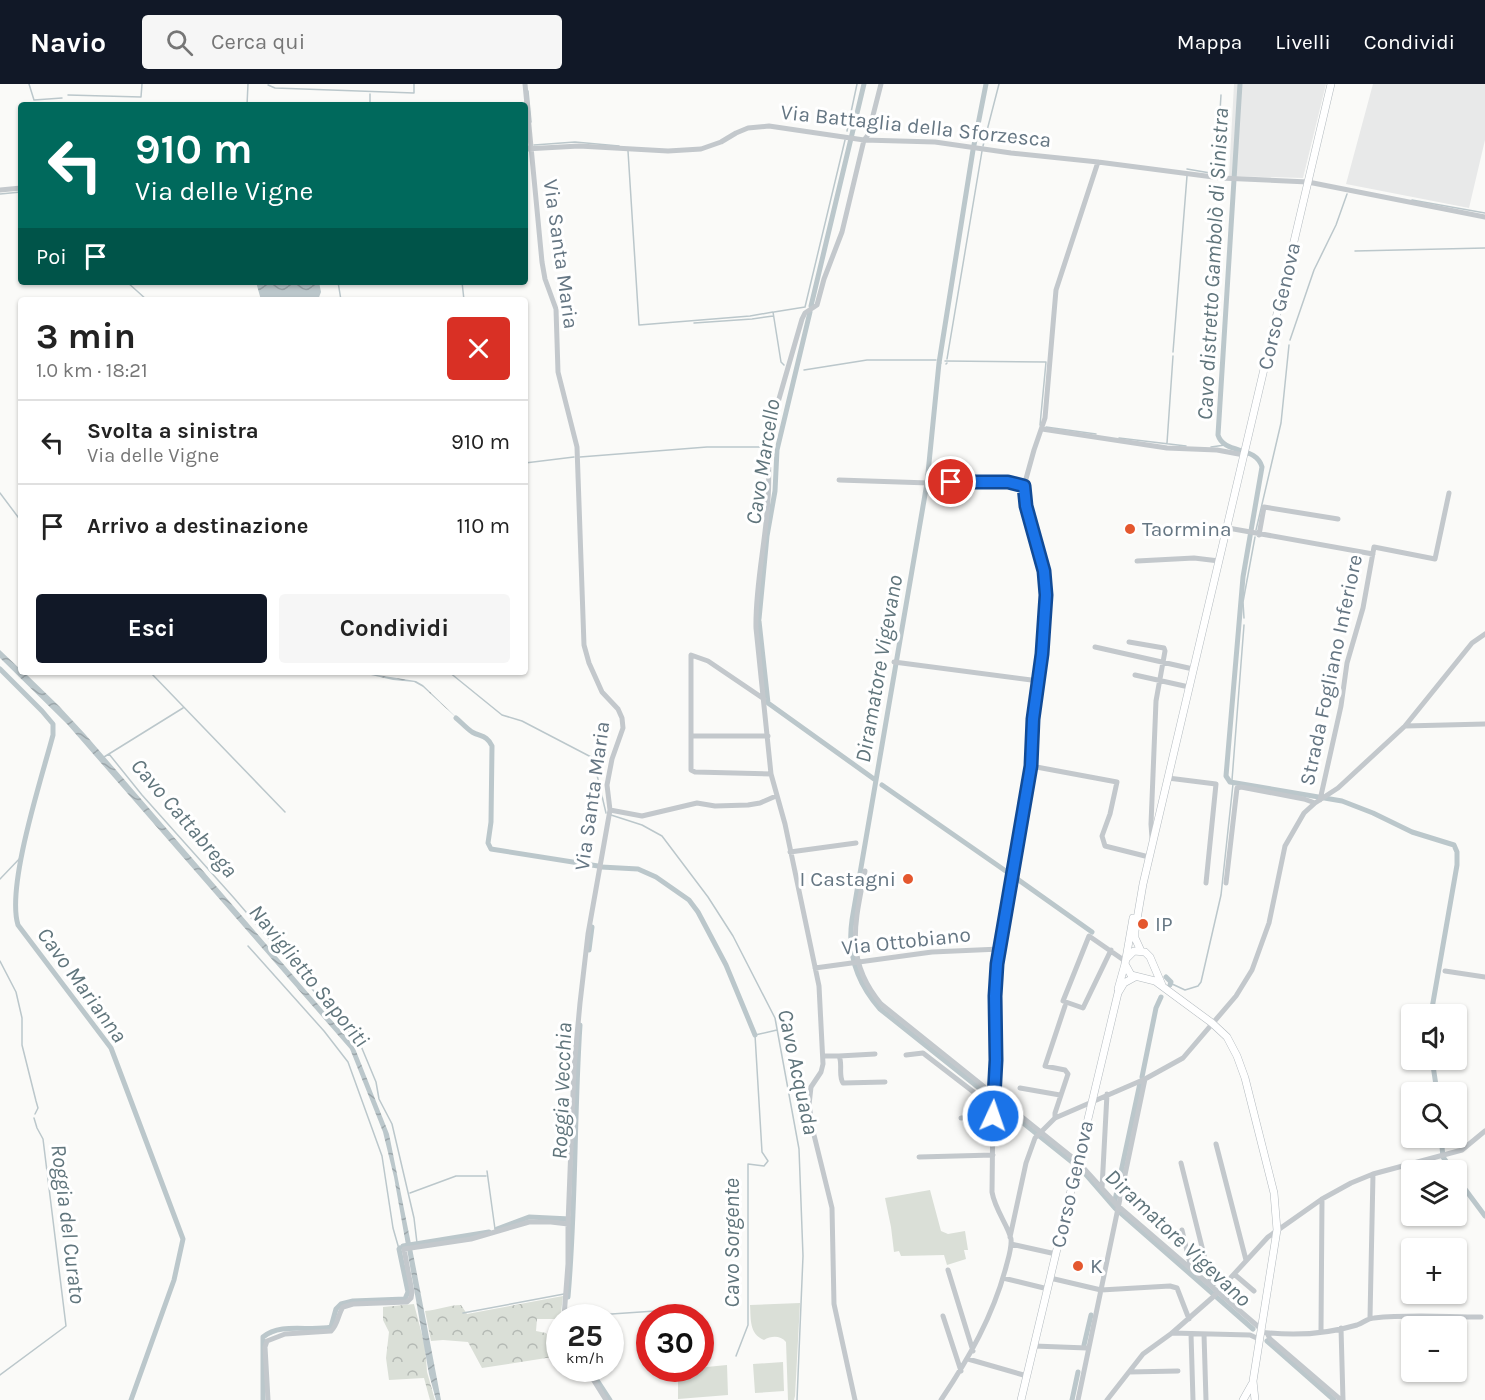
<!DOCTYPE html>
<html lang="it">
<head>
<meta charset="utf-8">
<style>
  :root { --surface:#fff; --page:#f6f6f6; --text:#222; --muted:#767676; --line:#e0e0e0; --accent:#111827 }
  body { margin:0; font-family:Karla,sans-serif; background:var(--page); color:var(--text); height:100vh; display:flex; flex-direction:column; font-size:22px; white-space:nowrap }
  * { box-sizing:border-box; margin:0 }
  p { font-size:20px; color:var(--muted) }
  .icon { flex:none; width:33px; height:33px; fill:none; stroke:currentColor; stroke-width:2; stroke-linecap:round; stroke-linejoin:round }
  .map { position:relative; flex:1; overflow:hidden }
  .drawer { position:absolute; left:18px; top:213px; width:510px; height:378px; display:flex; flex-direction:column; background:var(--surface); border-radius:6px; box-shadow:0 2px 4px #0004 }
  .drawer>* { flex:none }
  .hud { position:absolute; left:18px; top:18px; width:510px; height:183px; border-radius:6px; box-shadow:0 2px 4px #0004; background:#00695c; color:#fff; overflow:hidden }
  .buttons { position:absolute; left:1401px; top:920px; display:grid; gap:12px }
  .buttons a { display:grid; place-items:center; width:66px; height:66px; border-radius:6px; background:var(--surface); box-shadow:0 2px 4px #0004; font-size:30px }
  .speed { position:absolute; left:546px; top:1220px; display:flex; gap:12px; font-size:30px; font-weight:700; text-align:center }
  .speed>* { display:grid; place-content:center; width:78px; height:78px; border-radius:50%; background:var(--surface); box-shadow:0 2px 4px #0004; line-height:1 }
  .speed small { font-size:15px; font-weight:400 }
  .speed .limit { border:9px solid #d22; background:#fff; color:#111 }
  .pin { position:absolute; display:grid; place-items:center; width:51px; height:51px; color:#fff; margin:-26px; border:3px solid #fff; border-radius:50%; box-shadow:0 2px 6px #0007 }
  .me { position:absolute; width:66px; margin:-33px; rotate:3deg; stroke-linejoin:round; filter:drop-shadow(0 0 4px #0008) }
  .turn { display:flex; align-items:center; gap:21px; height:126px; padding:0 18px; font-size:27px }
  .turn .icon { width:78px; height:78px; stroke-width:2.5 }
  .turn b { display:block; font-size:42px; line-height:51px }
  .then { display:flex; align-items:center; height:57px; padding:0 18px; background:#0003; gap:12px; font-size:22px }
  .round { display:grid; place-items:center; flex:none; width:63px; height:63px; border-radius:6px; background:var(--page) }
  .head { display:flex; align-items:center; justify-content:space-between; height:102px; padding:0 18px }
  h1 { font-size:36px; font-weight:700; line-height:45px }
  .primary-button { display:flex; gap:12px; margin-top:auto; padding:12px 18px }
  .primary-button a { flex:1; height:69px; border-radius:6px; background:var(--accent); color:#fff; font-size:24px; font-weight:700; line-height:69px; text-align:center }
  .primary-button a+a { background:var(--page); color:var(--text) }
  ul { padding:0; list-style:none }
  li { display:flex; align-items:center; gap:18px; height:84px; padding:0 18px; border-top:2px solid var(--line) }
  li div { flex:1 }
  li b { display:block; font-size:22px }
  li em { font-style:normal }
  header { display:flex; align-items:center; gap:36px; box-sizing:border-box; height:84px; padding:0 30px; background:var(--accent); color:#fff }
  header strong { font-size:28px }
  nav { display:flex; gap:33px; margin-inline-start:auto; font-size:21px }
  .search { width:420px; height:54px; background:var(--page); display:flex; align-items:center; gap:15px; box-sizing:border-box; padding:0 21px; border-radius:6px; color:var(--muted); font-size:22px }
  .map>svg:first-child { display:block }
  .built { fill:#e8e9e9 }
  .green { fill:#dadfd7 }
  .forest { fill:url(#forest-crowns) }
  .water { fill:url(#water-waves) }
  .lines { fill:none; stroke-linecap:round; stroke-linejoin:round }
  .stream { stroke:#bbc7cb; stroke-width:1.5 }
  .canal { stroke:#bbc7cb; stroke-width:5 }
  .secondary-casing { stroke:#b3babf; stroke-width:8 }
  .street { stroke:#c3c8cc; stroke-width:5 }
  .secondary { stroke:#fff; stroke-width:7 }
  .route-casing { stroke:#114b97; stroke-width:15 }
  .route { stroke:#1a73e8; stroke-width:10 }
  .poi-dot { fill:#e4572e; stroke:#fff; stroke-width:2 }
  .labels { text-anchor:middle; dominant-baseline:central; stroke-width:6; stroke-linejoin:round; paint-order:stroke }
  .street-label { font-size:21px; fill:#657683; stroke:#fff }
  .poi-label { font-size:21px; fill:#657683; stroke:#fff; text-anchor:start }
  .water-label { font-size:22px; font-style:italic; fill:#60757c; stroke:#fff }
</style>
</head>
<body>
<header>
<strong>Navio</strong>
<div class="search"><svg class="icon" aria-label="search" viewBox="0 0 24 24"><circle cx="10" cy="10" r="6"/><path d="M15 15l6 6"/></svg>Cerca qui</div>
<nav><a>Mappa</a><a>Livelli</a><a>Condividi</a></nav>
</header>
<div class="map">
<svg width="1485" height="1316" viewBox="0 0 1485 1316">
  <defs>
    <pattern id="forest-crowns" width="20" height="18" patternUnits="userSpaceOnUse" patternTransform="scale(1.5)"><rect width="20" height="18" fill="#dadfd7"/><path d="M2 6a3 3 0 1 1 6 0M12 15a3 3 0 1 1 6 0" fill="none" stroke="#b4b9b4"/></pattern>
    <pattern id="water-waves" width="16" height="10" patternUnits="userSpaceOnUse" patternTransform="scale(1.5)"><rect width="16" height="10" fill="#bbc7cb"/><path d="M0 5q4-4 8 0t8 0" fill="none" stroke="#9ca6aa"/></pattern>
  </defs>
  <rect width="100%" height="100%" fill="#fafaf8"/>
  <path class="built" d="M1234 0H1326L1303 94 1229 92Z
    M1373 0H1485V56L1469 124 1346 100Z"/>
  <path class="green" d="M930 1106 941 1147 948 1150 965 1147 968 1166H964L966 1175 947 1181 944 1171 901 1172 899 1167 894 1168 891 1143 885 1114Z
    M800 1219 795 1312 794 1316H788L786 1258C780 1251 771 1252 764 1256 749 1250 751 1235 750 1221Z
    M783 1278 784 1307 755 1309 753 1280Z
    M727 1281 728 1311 678 1315V1294L686 1285Z"/>
  <path class="forest" d="M563 1212 561 1229 558 1235H537L536 1247 546 1249 551 1257H559V1272L482 1284 468 1258 443 1256 431 1257 425 1227C437 1226 449 1221 461 1221L467 1230Z
    M414 1220 425 1262 427 1288 435 1316H430L424 1294 389 1296 386 1274 389 1248 383 1236V1223Z"/>
  <path class="water" d="M256 198H319L321 208 318 216H261Z
    M0 566 21 586V588H24L59 622 85 650 354 962 389 1050 411 1160 406 1161 394 1093 383 1048 350 965 67 640 0 574Z
    M358 588 416 597 423 601 461 638 423 603 414 598 393 596Z
    M412 1164 441 1316H436L429 1290 407 1165Z"/>
  <g class="lines">
    <path class="stream" d="M29 0 34 16 62 14
      M268 1 275 4 414 9V0
      M528 7 531 38
      M370 10V21
      M68 11 141 13 142 0
      M247 21 248 0
      M847 47 857 0
      M534 61 575 58 619 62
      M525 62H528
      M983 62 999 0
      M628 67 639 241 750 232 773 228 781 278 784 281
      M1187 85 1216 90 1221 11
      M0 110 21 108
      M1412 116 1485 129
      M1355 167 1485 164
      M127 198 147 216
      M338 198 341 216
      M462 198 464 216
      M774 228 805 223 845 56
      M694 239 752 235 773 232
      M1290 256 1314 186 1336 141 1347 110
      M1173 268 1187 92
      M947 275 982 67
      M945 277 1046 278 1040 341
      M939 279H941
      M946 280 947 279
      M804 286 867 276H936
      M1046 343 1096 350
      M1119 354 1186 362
      M1167 359 1173 272
      M1211 363 1225 361
      M580 373 707 363H765
      M525 379 574 373
      M0 409 21 437
      M1256 446 1281 339 1289 261
      M1244 534 1243 518 1255 453
      M150 588 285 728
      M449 588 502 631 522 637 593 674 606 729
      M109 670 142 711 234 814 361 962 376 998 379 1015 392 1040 414 1134 417 1159
      M104 673 183 624
      M1232 696 1244 541
      M611 731 642 741 662 752 708 813 733 852 775 934 799 1065 803 1172 797 1316
      M0 795 23 771
      M248 862 324 947 348 978 382 1072 393 1144 399 1165
      M0 877 16 908 22 934V961L36 1017 38 1024 35 1030
      M1170 899 1185 906 1198 902 1201 898 1221 811 1233 700
      M487 1087 495 1145
      M410 1109 456 1092H486
      M463 1229 564 1210
      M568 1233 655 1227
      M736 1272 748 1241V1080L764 1082 768 1077 762 1068 755 951 777 946
      M0 1291 66 1242 43 1055 37 1044 34 1034"/>
    <path class="canal" d="M986 0 973 66 939 279 927 399 852 836C847 870 857 899 880 925L1072 1078
      M1240 0 1218 351C1224 371 1256 361 1262 383L1243 493 1226 692 1230 698 1342 717 1373 729 1412 748 1454 761 1457 768V781L1431 930
      M811 222 864 0
      M759 535 767 452 775 407 777 366 810 228
      M759 537 768 619 874 695
      M0 585 42 627 53 640V651C42 693 6 802 18 841L111 964 183 1155 174 1196 131 1316
      M456 634C461 638 466 644 472 648 481 653 487 651 492 662L491 738 488 759 491 765 598 782
      M882 701 1010 790
      M601 783 638 785 656 793 689 816 698 828 726 881 755 951
      M1013 792 1092 848
      M589 866 592 843
      M1166 893 1171 898 1170 901
      M1432 975 1437 1008
      M1142 993 1156 924 1161 913
      M1441 1053 1443 1073 1452 1086
      M1082 1086 1115 1124 1253 1245
      M1456 1093 1485 1132
      M1115 1116 1140 999
      M497 1145 529 1133 570 1135
      M403 1162 489 1148
      M568 1213C576 1123 574 1032 580 941
      M1267 1257 1334 1316
      M1084 1261 1091 1231
      M593 1290 610 1316
      M263 1316V1253C281 1238 310 1248 331 1243L336 1225 341 1220 353 1217 405 1215 408 1208 399 1165 400 1164
      M1072 1316 1078 1288"/>
    <g class="secondary-casing">
      <path id="secondary" d="M1141 867 1135 854V847L1143 800 1331 0
        M1126 875 1134 867 1145 868 1150 873 1162 901
        M1125 880 1131 891 1155 897 1212 939 1227 953 1237 972 1245 994 1274 1109 1277 1146 1253 1297 1255 1316
        M1118 905 1125 880 1133 834
        M1021 1316 1118 909 1124 899 1135 893
        M1243 1316 1252 1300"/>
    </g>
    <path class="street" d="M525 0 542 178 545 195 556 225 558 288 577 363 584 561 589 579 602 608 618 625 622 634 623 644 612 675 607 701 610 726 588 850 580 919 574 984 568 1140V1180L564 1233
      M525 65 579 62 668 67 701 65 721 58 736 49 748 44 769 42 864 56 935 58 1011 69 1098 78 1221 94 1308 98 1485 133
      M0 106 21 104
      M1042 345 1167 364 1217 366 1244 371
      M839 396 929 399 1008 398 1024 402
      M1228 444 1373 470
      M1259 451 1264 423 1338 435
      M1137 477 1194 474 1219 477
      M1129 558 1164 564 1165 567 1156 617 1151 740 1152 754
      M1095 563 1193 585
      M894 578 1039 597
      M1135 591 1189 603
      M764 615 708 577 691 571V686L695 688 771 690
      M1405 642 1485 640
      M691 652H768
      M1031 682 1117 698 1110 730 1102 752 1105 762 1149 773
      M1168 694 1216 700 1206 799
      M1320 716 1341 622 1347 579 1363 524 1374 463 1435 475 1449 409
      M610 726 642 732 697 719 715 722 748 721 760 719 776 712
      M790 768 856 759
      M865 787C855 839 844 876 881 920L1078 1078 1118 1122 1261 1245
      M1226 799 1237 704 1241 703 1304 715 1315 719
      M1111 866 1083 924 1063 917 1089 852 1125 877
      M815 884 932 868 1000 865
      M1445 887 1485 893
      M906 971 923 969 993 1023
      M823 972H839C843 980 838 991 843 999L885 998
      M839 972 875 970
      M1020 1004 1060 1011
      M961 1034 993 1032
      M1055 1034V1029L1068 990 1065 986 1045 982 1065 922
      M1216 1060 1246 1176
      M919 1073 993 1071
      M1181 1079 1211 1199 1213 1201
      M1102 1104 1107 1010
      M1182 1146 1191 1184
      M1010 1153 1026 1079 1035 1054 1055 1034 1145 995 1183 974 1236 912 1252 886 1269 839 1285 762 1304 729 1315 719 1338 704 1405 642 1472 559 1485 550
      M1011 1160 1056 1170
      M948 1186 973 1267
      M1234 1190 1254 1207
      M1003 1194 1048 1205
      M1050 1194 1101 1206 1170 1202 1177 1204 1189 1235
      M943 1232 961 1287
      M1370 1234 1373 1090
      M1341 1244 1343 1316
      M1321 1247 1322 1115
      M1260 1248C1292 1252 1327 1250 1357 1241 1363 1239 1368 1234 1374 1234 1410 1230 1446 1233 1481 1233
      M1172 1249 1250 1251 1259 1255
      M1267 1249 1270 1255 1341 1316
      M1191 1250 1193 1316
      M1204 1250 1206 1316
      M1034 1262 1087 1264
      M968 1275 1027 1292
      M586 1284 606 1316
      M1129 1288 1178 1287
      M268 1316 265 1263 267 1257 285 1250 331 1247C338 1241 338 1230 343 1223L353 1220 407 1218 411 1214 412 1208 404 1165 471 1155 529 1138H551L568 1140
      M855 1316 834 1220 832 1124 814 1051 809 1021 811 1003 821 988 823 980 819 902 785 740 771 690 756 544C755 501 766 458 768 415 770 392 767 369 770 346L802 235 805 229 817 221 824 195 842 148 864 56 868 51 881 0
      M941 1316C969 1274 993 1232 1006 1183 1008 1175 1012 1164 1011 1155 1008 1141 995 1126 992 1108L993 1019 996 976 995 912 997 880 1031 682 1033 635 1042 570 1046 511 1045 487 1026 422 1024 402 1034 366 1045 334 1056 206 1098 78
      M1078 1316 1145 995
      M1107 1316 1143 1270 1172 1249 1213 1213 1268 1153 1322 1115 1351 1099 1373 1090 1462 1066 1485 1047"/>
    <use href="#secondary" class="secondary"/>
  </g>
  <g class="lines">
    <g class="route-casing">
      <path id="route" d="M951 398H1008L1024 402 1026 422 1044 487 1046 511 1042 570 1033 635 1031 682 997 880 995 912 996 976 993 1032"/>
    </g>
    <use href="#route" class="route"/>
  </g>
  <g class="poi-dot">
    <circle cx="1130" cy="445" r="6"/>
    <circle cx="908" cy="795" r="6"/>
    <circle cx="1143" cy="840" r="6"/>
    <circle cx="1078" cy="1182" r="6"/>
  </g>
  <g class="labels">
    <g class="street-label">
      <text transform="translate(916 42) rotate(6)">Via Battaglia della Sforzesca</text>
      <text transform="translate(561 170) rotate(82)">Via Santa Maria</text>
      <text transform="translate(1279 222) rotate(-77)">Corso Genova</text>
      <text transform="translate(1331 586) rotate(-78)">Strada Fogliano Inferiore</text>
      <text transform="translate(592 712) rotate(-82)">Via Santa Maria</text>
      <text transform="translate(906 857) rotate(-6)">Via Ottobiano</text>
      <text transform="translate(1072 1100) rotate(-77)">Corso Genova</text>
    </g>
    <g class="poi-label">
      <text x="1142" y="445">Taormina</text>
      <text x="896" y="795" text-anchor="end">I Castagni</text>
      <text x="1155" y="840">IP</text>
      <text x="1090" y="1182">K</text>
    </g>
    <g class="water-label">
      <text transform="translate(1213 180) rotate(-87)">Cavo distretto Gambolò di Sinistra</text>
      <text transform="translate(763 378) rotate(-81)">Cavo Marcello</text>
      <text transform="translate(879 585) rotate(-80)">Diramatore Vigevano</text>
      <text transform="translate(184 734) rotate(49)">Cavo Cattabrega</text>
      <text transform="translate(309 892) rotate(51)">Naviglietto Saporiti</text>
      <text transform="translate(82 901) rotate(54)">Cavo Marianna</text>
      <text transform="translate(798 988) rotate(78)">Cavo Acquada</text>
      <text transform="translate(562 1007) rotate(-88)">Roggia Vecchia</text>
      <text transform="translate(68 1140) rotate(83)">Roggia del Curato</text>
      <text transform="translate(1178 1154) rotate(43)">Diramatore Vigevano</text>
      <text transform="translate(732 1159) rotate(-90)">Cavo Sorgente</text>
    </g>
  </g>
</svg>
<div class="buttons">
<a><svg class="icon" aria-label="sound" viewBox="0 0 24 24"><path d="M4 9h4l5-4v14l-5-4H4zM17 9q2 3 0 6"/></svg></a>
<a><svg class="icon" aria-label="search" viewBox="0 0 24 24"><circle cx="10" cy="10" r="6"/><path d="M15 15l6 6"/></svg></a>
<a><svg class="icon" aria-label="layers" viewBox="0 0 24 24"><path d="M12 4l9 5-9 5-9-5zM3 14l9 5 9-5"/></svg></a>
<a>+</a>
<a>−</a>
</div>
<div class="speed"><div>25<small>km/h</small></div><div class="limit">30</div></div>
<div class="pin" style="left:951px;top:398px;background:#d93025"><svg class="icon" aria-label="arrive" viewBox="0 0 24 24"><path d="M6 21V4h12l-3 4 3 4H6"/></svg></div>
<svg class="me" style="left:993px;top:1032px" viewBox="-20 -20 40 40"><circle r="17" fill="#1a73e8" stroke="#fff" stroke-width="3"/><path d="M0-11L8 9 0 5-8 9z" fill="#fff"/></svg>
<div class="hud">
<div class="turn"><svg class="icon" aria-label="left" viewBox="0 0 24 24"><path d="M17 20v-9H6M10 6l-5 5 5 5"/></svg><div><b>910 m</b>Via delle Vigne</div></div>
<div class="then">Poi<svg class="icon" aria-label="arrive" viewBox="0 0 24 24"><path d="M6 21V4h12l-3 4 3 4H6"/></svg></div>
</div>
<section class="drawer">
<div class="head"><div><h1>3 min</h1><p>1.0 km · 18:21</p></div><a class="round" style="background:#d93025;color:#fff"><svg class="icon" aria-label="close" viewBox="0 0 24 24"><path d="M6 6l12 12M18 6L6 18"/></svg></a></div>
<ul>
<li><svg class="icon" aria-label="left" viewBox="0 0 24 24"><path d="M17 20v-9H6M10 6l-5 5 5 5"/></svg><div><b>Svolta a sinistra</b><p>Via delle Vigne</p></div><em>910 m</em></li>
<li><svg class="icon" aria-label="arrive" viewBox="0 0 24 24"><path d="M6 21V4h12l-3 4 3 4H6"/></svg><div><b>Arrivo a destinazione</b></div><em>110 m</em></li>
</ul>
<div class="primary-button"><a>Esci</a><a>Condividi</a></div>
</section>
</div>
</body>
</html>
